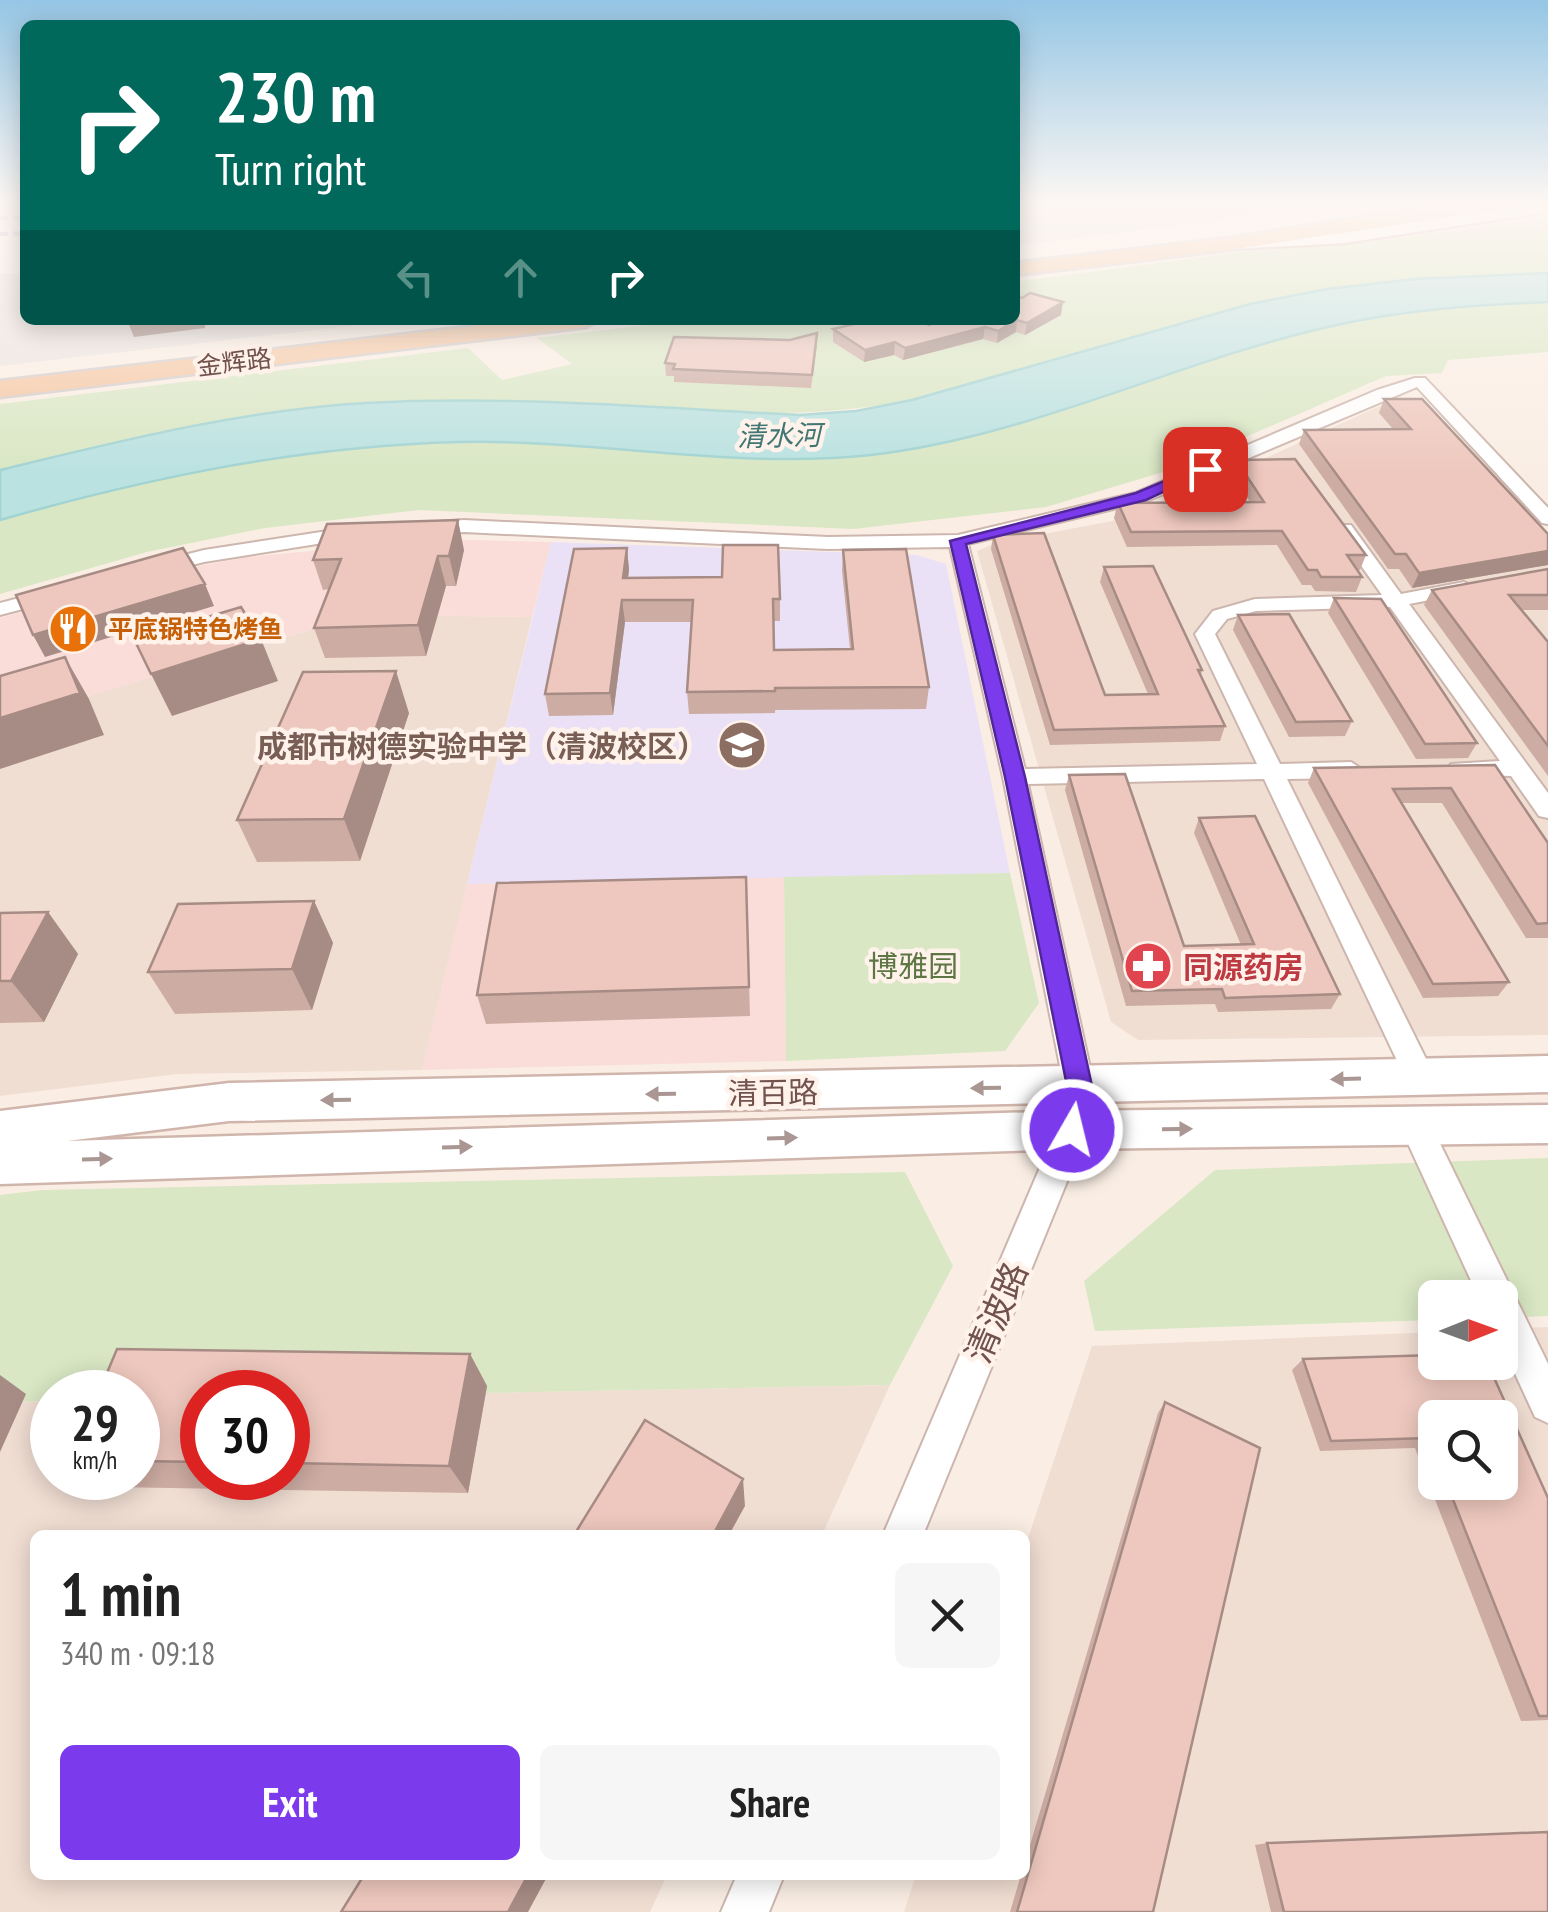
<!DOCTYPE html>
<html lang="en">
<head>
<meta charset="utf-8">
<style>
  :root { --surface:#fff; --page:#f6f6f6; --text:#222; --muted:#767676; --accent:#7c3aed }
  body { margin:0; font-family:"PT Sans Narrow","Noto Sans SC",sans-serif; background:var(--page); color:var(--text); height:100vh; display:flex; flex-direction:column; font-size:38px; white-space:nowrap }
  * { box-sizing:border-box; margin:0 }
  p { font-size:32px; color:var(--muted) }
  .icon { flex:none; width:55px; height:55px; fill:none; stroke:currentColor; stroke-width:2; stroke-linecap:round; stroke-linejoin:round }
  .map { position:relative; flex:1; overflow:hidden }
  .details { position:absolute; left:30px; top:1530px; width:1000px; height:350px; display:flex; flex-direction:column; background:var(--surface); border-radius:15px; box-shadow:0 5px 25px #0003 }
  .details>* { flex:none }
  .guide { position:absolute; left:20px; top:20px; width:1000px; height:305px; border-radius:15px; box-shadow:0 5px 25px #0003; background:#00695c; color:#fff; overflow:hidden }
  .needle { width:65px; rotate:89deg }
  .buttons { position:absolute; left:1418px; top:1280px; display:grid; gap:20px }
  .buttons a { display:grid; place-items:center; width:100px; height:100px; border-radius:15px; background:var(--surface); box-shadow:0 5px 25px #0003; font-size:50px }
  .speed { position:absolute; left:30px; top:1370px; display:flex; gap:20px; font-size:50px; font-weight:700; text-align:center }
  .speed>* { display:grid; place-content:center; width:130px; height:130px; border-radius:50%; background:var(--surface); box-shadow:0 5px 25px #0003; line-height:1 }
  .speed small { font-size:25px; font-weight:400 }
  .speed .limit { border:15px solid #d22; background:#fff; color:#111 }
  .pin { position:absolute; display:grid; place-items:center; width:85px; height:85px; color:#fff; margin:-42px; border-radius:20px; box-shadow:0 5px 15px #0006 }
  .me { position:absolute; width:110px; margin:-55px; rotate:8deg; stroke-linejoin:round; filter:drop-shadow(0 0 8px #0008) }
  .turn { display:flex; align-items:center; gap:35px; height:210px; padding:0 30px; font-size:45px }
  .turn .icon { width:130px; height:130px; stroke-width:2.5 }
  .turn b { display:block; font-size:70px; line-height:85px }
  .lanes { display:flex; align-items:center; height:95px; padding:0 30px; background:#0003; justify-content:center; gap:50px; direction:ltr }
  .lanes .off { opacity:.35 }
  .round { display:grid; place-items:center; flex:none; width:105px; height:105px; border-radius:15px; background:var(--page) }
  .headline { display:flex; align-items:center; justify-content:space-between; height:170px; padding:0 30px }
  h1 { font-size:60px; font-weight:700; line-height:75px }
  .button { display:flex; gap:20px; margin-top:auto; padding:20px 30px }
  .button a { flex:1; height:115px; border-radius:15px; background:var(--accent); color:#fff; font-size:40px; font-weight:700; line-height:115px; text-align:center }
  .button a+a { background:var(--page); color:var(--text) }
  .map>svg:first-child { display:block }
  .residential { fill:#f1ded3; fill-rule:evenodd }
  .commercial { fill:#fadcd9 }
  .industrial { fill:#eae2de }
  .education { fill:#ebe1f7 }
  .green { fill:#d9e7c4 }
  .water { fill:#bae2e1; stroke:#a1d3d2; stroke-width:2.5 }
  .lines { fill:none; stroke-linecap:round; stroke-linejoin:round }
  .street-casing { stroke:#cdb6ae; stroke-width:4 }
  .secondary-casing { stroke:#d0b5ac; stroke-width:5 }
  .primary-casing { stroke:#d4cbc9; stroke-width:5 }
  .street { fill:#fff; fill-rule:evenodd }
  .secondary { fill:#fff; fill-rule:evenodd }
  .primary { fill:#f5c6a1; fill-rule:evenodd }
  .rail { stroke:#afa4c3; stroke-width:4; stroke-dasharray:8 5; stroke-linecap:butt }
  .wall { fill:#cdaca3; fill-rule:evenodd }
  .shaded-wall { fill:#a78c85 }
  .building { fill:#eec8be; stroke:#a78c85; stroke-width:2.5 }
  .oneway { fill:#aa9794 }
  .route { fill:#7c3aed; stroke:#51269a; stroke-width:2.5 }
  .labels { text-anchor:middle; dominant-baseline:central; stroke-width:9; stroke-linejoin:round; paint-order:stroke }
  .far-street-label { font-size:25px; fill:#71524c; stroke:#fef2ea }
  .far-food-label { font-size:25px; font-weight:bold; fill:#c56008; stroke:#fef2ea; text-anchor:start }
  .far-water-label { font-size:28px; font-style:italic; fill:#417674; stroke:#fef2ea }
  .education-label { font-size:30px; font-weight:bold; fill:#785e54; stroke:#fef2ea; text-anchor:end }
  .park-label { font-size:30px; fill:#5d7644; stroke:#fef2ea }
  .health-label { font-size:30px; font-weight:bold; fill:#be3a42; stroke:#fef2ea; text-anchor:start }
  .street-label { font-size:30px; fill:#71524c; stroke:#fef2ea }
  .near-street-label { font-size:35px; fill:#71524c; stroke:#fef2ea }
</style>
</head>
<body>
<div class="map">
<svg width="1548" height="1912" viewBox="0 0 1548 1912">
  <rect width="100%" height="100%" fill="#faeee4"/>
  <path class="residential" d="M1393 400 1548 545V1035L1138 1040 1111 1022 977 551 996 543 1138 516Z
    M397 615 532 617 422 1070 178 1074 0 1096V722L310 630Z
    M1548 1327V1912H904L916 1875H1025V1547L1092 1346 1435 1332V1362H1500V1329ZM1435 1418H1500V1482H1435Z
    M890 1385 822 1535H35V1875H667L650 1912H0V1402L52 1401V1478H288V1397Z"/>
  <path class="commercial" d="M434 539 551 542 532 617 397 615 310 630 0 722V618L151 575 248 557Z
    M784 877 786 1061 422 1070 467 884Z"/>
  <path class="industrial" d="M1292 206 1298 210 1015 246V206Z
    M25 273V320H403L0 366V274Z"/>
  <path class="education" d="M551 542 917 555 946 564 1010 873 467 884Z"/>
  <path class="green" d="M1548 216V273L1415 279 1327 289 1250 304 912 400C757 430 598 400 442 400 291 401 145 435 0 470V404L468 348 502 380 572 364 537 338 690 320H1015V282L1241 252 1379 241Z
    M1548 302V352L1448 360 1442 373 1386 376 1170 470 1046 507 853 529 419 510 265 528 147 552 0 594V520C151 477 302 446 459 442 596 439 734 470 871 455 1029 437 1174 362 1328 327 1400 310 1474 305 1548 302Z
    M1010 873 1039 1003 1005 1051 786 1061 784 877Z
    M1548 1158V1316L1500 1318V1298H1435V1320L1095 1331 1084 1281 1215 1170Z
    M905 1172 953 1266 890 1385 288 1397V1392H52V1401L0 1402V1195L42 1190Z"/>
  <path class="water" d="M1548 273V302C1474 305 1400 310 1328 327 1174 362 1029 437 871 455 734 470 596 439 459 442 302 446 151 477 0 520V470C120 441 242 410 366 403 510 395 655 408 799 415L856 411 912 400 1250 304 1327 289 1415 279Z"/>
  <g class="lines">
    <g class="street-casing">
      <path id="street" d="M1415 378H1425L1548 508V524L1542 523 1417 387 1147 501 968 544 1025 769 1257 764 1195 634 1213 611 1255 599 1382 595 1335 529 1337 525H1351L1401 594 1464 582 1474 588 1471 592 1409 604 1548 793V818L1539 816 1511 776 1451 774 1447 769 1451 764 1500 761 1390 607 1256 611 1227 619 1215 634 1280 764 1351 762 1363 770 1351 778 1287 779 1435 1077 1431 1086 1420 1089 1409 1086 1264 779 1028 784 1094 1086 1088 1130 923 1535H883L1056 1130 1064 1086 1003 777 950 547 828 549 464 532 423 535 414 529 423 523 464 520 828 537 958 535 1135 493 1377 390Z
        M360 526 367 528V536L204 562 156 574 146 568 149 564 204 550Z
        M57 588 67 594 64 598 0 615V603Z
        M1416 1113 1427 1117 1548 1364V1423L1535 1417 1500 1341V1298H1479L1400 1126 1405 1117Z
        M737 1875H784L769 1912H721Z"/>
    </g>
    <g class="secondary-casing">
      <path id="secondary" d="M1518 206H1548V212L1344 243 1231 249 1222 244 1231 239 1344 233Z
        M1548 1056V1092L229 1121 67 1141 1072 1111 1548 1105V1143L1072 1149 0 1184V1111L229 1083Z"/>
    </g>
    <g class="primary-casing">
      <path id="primary" d="M1437 206H1487L1478 212 1222 251 1015 275V263L1222 239Z
        M528 320H598L587 327 0 397V381Z"/>
    </g>
    <use href="#street" class="street"/>
    <use href="#secondary" class="secondary"/>
    <use href="#primary" class="primary"/>
    <path class="rail" d="M0 218 25 217
      M0 234 25 233"/>
  </g>
  <path class="wall" d="M1061 315 1025 335 1016 332 997 343 983 339 903 360 894 355 864 362 833 342V329L929 325Z
    M817 346 811 388 674 382V376H666L665 363Z
    M1384 399 1548 534V565L1412 588 1399 569H1388L1299 444 1304 430 1393 429 1379 413Z
    M1236 460 1366 555 1360 570H1357L1362 577 1356 592 1315 591 1311 585H1302L1277 545 1127 547 1114 518 1118 503 1250 502 1232 474Z
    M993 535 1105 695 1148 694 1100 582 1104 567 1202 670 1201 675 1225 726 1220 741 1050 745 991 549Z
    M627 548 629 570 628 578 780 599V621H773L774 650 850 649 842 571 843 550 929 687 926 709 775 710V713L689 714 687 692 692 622H625L613 715 549 716 545 694Z
    M464 550 456 586H446L426 656 325 658 314 628 329 589 323 590 313 560Z
    M1548 569V610H1521L1548 642V776L1424 605 1432 590Z
    M1334 598 1477 743 1468 758 1416 759 1328 613Z
    M1238 615 1352 721 1345 736 1289 737 1233 630Z
    M409 713 360 861 257 862 237 820Z
    M1495 765 1548 843V938H1526L1442 803H1402L1509 982 1498 996 1423 998 1308 783 1314 768Z
    M1069 775 1184 946 1241 945 1194 833 1199 818 1340 994 1331 1009 1218 1012 1215 1004 1126 1006 1065 790Z
    M746 877 750 1016 486 1024 477 995Z
    M314 901 333 943 312 1010 175 1014 148 972Z
    M48 912 78 954 44 1022 0 1023V913Z
    M470 1354 487 1386 468 1493 112 1487 98 1478H138V1392ZM202 1392H288V1478H202Z
    M1435 1355V1362H1487L1548 1498V1720L1521 1721 1415 1448 1320 1451 1292 1370 1303 1359ZM1435 1418H1500V1482H1435Z
    M1165 1402 1153 1912H1010L1021 1875H1025V1862L1158 1413Z
    M1267 1843 1548 1912H1271L1255 1845Z"/>
  <path class="shaded-wall" d="M1063 302 1061 315 1025 335 1027 323Z
    M127 320H205V328L134 337Z
    M1017 320 1016 332 997 343 998 331Z
    M985 327 983 339 903 360 905 348Z
    M895 342 894 355 864 362 865 350Z
    M458 520 464 550 456 586 449 556Z
    M627 548 629 570 625 600 623 578Z
    M1548 551V565L1412 588 1419 573Z
    M438 556 446 586 426 656 418 625Z
    M205 584 214 606 45 657 33 635Z
    M622 600 625 622 613 715 610 693Z
    M261 639 278 681 172 716 151 674Z
    M65 657 89 699 104 735 0 769V718Z
    M396 671 409 713 360 861 344 819Z
    M314 901 333 943 312 1010 292 969Z
    M48 912 78 954 44 1022 11 981Z
    M470 1354 487 1386 468 1493 449 1466Z
    M0 1375 26 1394 0 1452Z
    M743 1479 745 1506 729 1535H713Z
    M528 1875H548L528 1912H508Z"/>
  <path class="building" d="M1030 293 1063 302 1027 323 1017 320 998 331 985 327 905 348 895 342 865 350 833 329 871 320H920L929 325 939 320H1015V296L1022 298Z
    M817 333 812 375 673 369 675 364 665 363 674 337 790 340Z
    M1384 399H1422L1548 534V551L1419 573 1406 554H1395L1304 430 1411 429Z
    M1295 459 1366 555H1347L1362 577H1321L1317 570H1308L1282 531 1131 532 1118 503 1264 502 1236 460Z
    M458 520 449 556H438L418 625 314 628 341 559 313 560 327 524Z
    M1044 533 1105 695 1158 694 1104 567 1153 566 1202 670H1198L1225 726 1054 730 993 535Z
    M723 545H778L780 599H773L774 650 853 649 843 550 906 549 929 687 775 688V691L687 692 693 600H622L610 693 545 694 574 549 627 548 623 578 722 577Z
    M183 548 205 584 33 635 16 595Z
    M1548 569V595H1509L1548 642V746L1432 590Z
    M1334 598 1381 599 1477 743 1425 744Z
    M241 607 261 639 151 674 134 639Z
    M1289 614 1352 721 1296 722 1238 615Z
    M65 657 80 693 0 718V676Z
    M396 671 344 819 237 820 303 672Z
    M1495 765 1548 843V923L1537 924 1451 788 1393 789 1509 982 1433 984 1314 768Z
    M1125 774 1184 946 1254 944 1199 818 1255 816 1340 994 1225 998 1222 989 1132 991 1069 775Z
    M746 877 749 987 477 995 497 883Z
    M314 901 292 969 148 972 178 904Z
    M48 912 11 981H0V913Z
    M117 1349 470 1354 449 1466 288 1463V1392H202V1462L138 1461V1392H99Z
    M1435 1355V1362H1487L1548 1498V1716H1539L1446 1482H1500V1418H1435V1455L1428 1438 1331 1441 1303 1359Z
    M1165 1402 1260 1448 1153 1912H1017Z
    M645 1420 743 1479 713 1535H574Z
    M1548 1832V1912H1284L1267 1843Z
    M364 1875H528L508 1912H341Z"/>
  <defs><path id="oneway-solid" d="M-6-.8H1V-3.2L6.5 0L1 3.2V.8H-6Z" transform="scale(2.5)"/></defs>
  <g class="oneway">
    <use href="#oneway-solid" transform="translate(1346 1079) rotate(178)"/>
    <use href="#oneway-solid" transform="translate(986 1088) rotate(179)"/>
    <use href="#oneway-solid" transform="translate(661 1094) rotate(179)"/>
    <use href="#oneway-solid" transform="translate(336 1100) rotate(179)"/>
    <use href="#oneway-solid" transform="translate(1177 1129) rotate(-1)"/>
    <use href="#oneway-solid" transform="translate(782 1138) rotate(-2)"/>
    <use href="#oneway-solid" transform="translate(457 1147) rotate(-2)"/>
    <use href="#oneway-solid" transform="translate(97 1159) rotate(-2)"/>
  </g>
  <linearGradient id="sky" x2="0" y2="1"><stop stop-color="#95c6e5"/><stop offset="0.43" stop-color="#fdf7f3"/><stop offset="1" stop-color="#fdf7f3" stop-opacity="0"/></linearGradient>
  <rect width="1548" height="474" fill="url(#sky)"/>
  <path class="route" d="M1200 466 1212 469 1146 500 966 544 1025 777 1092 1086 1081 1138 1072 1141 1062 1138 1059 1130 1067 1086 1005 777 950 541 1136 493Z"/>
  <defs>
    <g id="restaurant-disc" transform="scale(2.5)"><circle r="9.5" fill="#e8710a" stroke="#fef2ea"/><path d="M-5-6h1v4h1v-4h1v4h1v-4h1v5L-1.5 .5V6h-2V.5L-5-1ZM5-6V6H3V1.5H1.5Q1.5-4 5-6Z" fill="#fff"/></g>
    <g id="school-disc" transform="scale(2.5)"><circle r="9.5" fill="#8d6e63" stroke="#fef2ea"/><path d="M0-5L7-2L0 1L-7-2ZM-4 1L0 2.5L4 1V4Q0 6-4 4Z" fill="#fff"/></g>
    <g id="pharmacy-disc" transform="scale(2.5)"><circle r="9.5" fill="#e0444e" stroke="#fef2ea"/><path d="M-2-6h4v4h4v4h-4v4h-4v-4h-4v-4h4Z" fill="#fff"/></g>
  </defs>
  <g fill-rule="evenodd">
    <use href="#restaurant-disc" x="73" y="629"/>
    <use href="#school-disc" x="742" y="745"/>
    <use href="#pharmacy-disc" x="1148" y="966"/>
  </g>
  <g class="labels">
    <g class="far-street-label">
      <text transform="translate(234 362) rotate(-7)">金辉路</text>
    </g>
    <g class="far-food-label">
      <text x="108" y="629">平底锅特色烤鱼</text>
    </g>
    <g class="far-water-label">
      <text transform="translate(779 435) rotate(-1)">清水河</text>
    </g>
    <g class="education-label">
      <text x="707" y="745">成都市树德实验中学（清波校区）</text>
    </g>
    <g class="park-label">
      <text x="913" y="965">博雅园</text>
    </g>
    <g class="health-label">
      <text x="1183" y="966">同源药房</text>
    </g>
    <g class="street-label">
      <text transform="translate(773 1092) rotate(-1)">清百路</text>
    </g>
    <g class="near-street-label">
      <text transform="translate(996 1312) rotate(-67)">清波路</text>
    </g>
  </g>
</svg>
<div class="buttons">
<a><svg class="needle" viewBox="-14 -14 28 28"><path d="M0-13l5 13h-10z" fill="#e53935"/><path d="M0 13l5-13h-10z" fill="#767676"/></svg></a>
<a><svg class="icon" aria-label="search" viewBox="0 0 24 24"><circle cx="10" cy="10" r="6"/><path d="M15 15l6 6"/></svg></a>
</div>
<div class="speed"><div>29<small>km/h</small></div><div class="limit">30</div></div>
<div class="pin" style="left:1205px;top:469px;background:#d93025"><svg class="icon" aria-label="arrive" viewBox="0 0 24 24"><path d="M6 21V4h12l-3 4 3 4H6"/></svg></div>
<svg class="me" style="left:1072px;top:1130px" viewBox="-20 -20 40 40"><circle r="17" fill="#7c3aed" stroke="#fff" stroke-width="3"/><path d="M0-11L8 9 0 5-8 9z" fill="#fff"/></svg>
<div class="guide">
<div class="turn"><svg class="icon" aria-label="right" viewBox="0 0 24 24"><path d="M7 20v-9h11M14 6l5 5-5 5"/></svg><div><b>230 m</b>Turn right</div></div>
<div class="lanes"><svg class="icon off" aria-label="left" viewBox="0 0 24 24"><path d="M17 20v-9H6M10 6l-5 5 5 5"/></svg><svg class="icon off" aria-label="ahead" viewBox="0 0 24 24"><path d="M12 20V5M6 11l6-6 6 6"/></svg><svg class="icon" aria-label="right" viewBox="0 0 24 24"><path d="M7 20v-9h11M14 6l5 5-5 5"/></svg></div>
</div>
<section class="details">
<div class="headline"><div><h1>1 min</h1><p>340 m · 09:18</p></div><a class="round"><svg class="icon" aria-label="close" viewBox="0 0 24 24"><path d="M6 6l12 12M18 6L6 18"/></svg></a></div>
<div class="button"><a>Exit</a><a>Share</a></div>
</section>
</div>
</body>
</html>
